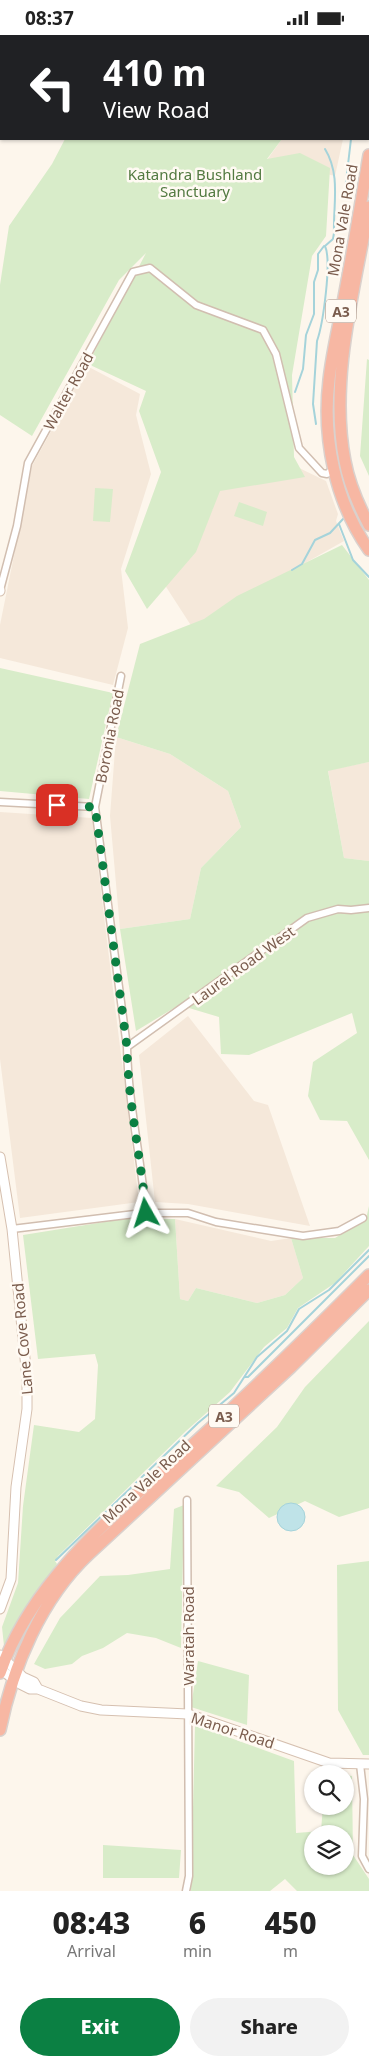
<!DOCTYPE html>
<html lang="en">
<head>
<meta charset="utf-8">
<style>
  :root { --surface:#fff; --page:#f2f2f2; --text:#222; --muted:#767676; --accent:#0b8043 }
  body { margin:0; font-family:"Noto Sans",sans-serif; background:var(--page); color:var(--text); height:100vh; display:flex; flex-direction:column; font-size:19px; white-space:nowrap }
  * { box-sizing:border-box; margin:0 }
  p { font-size:16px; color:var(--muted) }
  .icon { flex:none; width:28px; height:28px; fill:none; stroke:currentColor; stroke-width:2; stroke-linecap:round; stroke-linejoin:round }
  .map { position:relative; height:1856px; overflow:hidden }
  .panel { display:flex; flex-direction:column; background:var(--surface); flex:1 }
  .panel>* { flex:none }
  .guide { position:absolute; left:0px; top:0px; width:370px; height:105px; box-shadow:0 1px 4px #0004; background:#202124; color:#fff; overflow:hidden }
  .controls { position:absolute; left:304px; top:1730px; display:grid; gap:10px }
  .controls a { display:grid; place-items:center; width:50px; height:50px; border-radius:50%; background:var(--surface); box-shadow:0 1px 4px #0004; font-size:25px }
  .pin { position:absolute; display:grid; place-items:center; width:42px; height:42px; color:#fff; margin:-21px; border-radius:10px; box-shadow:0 2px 8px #0006 }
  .me { position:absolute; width:55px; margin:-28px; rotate:354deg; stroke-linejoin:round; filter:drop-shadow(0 0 4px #0008) }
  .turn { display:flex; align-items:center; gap:18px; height:105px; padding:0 20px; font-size:22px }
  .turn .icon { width:65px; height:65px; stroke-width:2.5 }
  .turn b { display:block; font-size:35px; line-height:42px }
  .eta { display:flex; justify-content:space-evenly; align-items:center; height:85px; text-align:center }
  .eta b { font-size:30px; font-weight:800; line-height:35px }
  .primary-button { display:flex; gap:10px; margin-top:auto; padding:10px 20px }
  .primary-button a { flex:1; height:58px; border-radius:30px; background:var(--accent); color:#fff; font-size:20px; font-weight:800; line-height:58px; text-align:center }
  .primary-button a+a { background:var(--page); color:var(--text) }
  .status { display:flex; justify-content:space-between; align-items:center; height:35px; padding:0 25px; background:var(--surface); direction:ltr }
  .status svg { height:14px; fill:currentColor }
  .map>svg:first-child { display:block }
  .residential { fill:#f5e8da }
  .green { fill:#d8ecc9; fill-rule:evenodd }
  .water { fill:#bfe3e8; stroke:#a5d3da }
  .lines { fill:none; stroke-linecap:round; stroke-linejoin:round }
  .stream { stroke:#a5d3da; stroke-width:2 }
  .street-casing { stroke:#d1beb0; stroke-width:9 }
  .secondary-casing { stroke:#d6c0b0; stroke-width:11 }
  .highway-casing { stroke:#dad1cd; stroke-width:14 }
  .street { stroke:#fff; stroke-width:6 }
  .secondary { stroke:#fff; stroke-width:9 }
  .highway { stroke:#f7b7a3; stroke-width:11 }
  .route { stroke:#0b8043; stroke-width:9; stroke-dasharray:0 16.2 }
  .labels { text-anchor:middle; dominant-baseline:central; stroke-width:5; stroke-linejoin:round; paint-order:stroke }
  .shield { fill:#fffaf3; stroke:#a28b7f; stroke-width:1 }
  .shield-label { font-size:14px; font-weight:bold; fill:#7a5c4d }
  .park-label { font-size:15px; fill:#537a41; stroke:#fffaf3 }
  .street-label { font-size:15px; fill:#7a5c4d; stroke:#fffaf3 }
</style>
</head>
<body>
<div class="status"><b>08:37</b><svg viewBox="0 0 49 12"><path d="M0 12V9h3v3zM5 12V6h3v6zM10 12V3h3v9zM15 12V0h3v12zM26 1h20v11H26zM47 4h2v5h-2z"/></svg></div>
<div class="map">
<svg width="369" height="1856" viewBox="0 0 369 1856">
  <rect width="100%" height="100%" fill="#fdf6ec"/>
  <path class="residential" d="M282 104H343L335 141 267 125Z
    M141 238 295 431 326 446 338 479 336 486 344 506 192 592 161 544 213 474Z
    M87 331 140 359 136 380 151 439 121 534 128 593 113 650 0 623V590L32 431Z
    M116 702 170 719 228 756 241 792 201 833 190 884 120 894 110 781Z
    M369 727V826L344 823 328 735Z
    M0 777 92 783 139 1167 20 1183 0 1024Z
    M188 981 254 1066 268 1070 310 1191 188 1169 155 1167 139 1020Z
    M175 1184 271 1206 291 1203 303 1243 285 1260 257 1268 196 1253 188 1266 180 1264Z"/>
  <path class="green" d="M0 0H356L1 1V45Z
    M65 104H282L267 124 300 118 330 133 326 201 312 221 292 340 294 422 305 442 220 456 196 517 147 574 125 536 161 437 139 376 146 356 88 329 146 218 119 245 32 401 0 380V250L9 191 52 129Z
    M367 324 369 325V441L360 421Z
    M95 453 113 454 110 487 93 486Z
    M239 467 267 477 263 491 234 481Z
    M342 510 369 545V727L328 736 344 823 369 826V1125L347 1086 320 1085 308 1061 313 1027 357 998 352 978 249 1020 221 1019 219 982 179 970 136 996 120 894 190 884 201 833 241 792 228 756 170 719 116 702 140 609 204 584 237 561Z
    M0 633 113 658 89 764 0 756Z
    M369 1171V1211L335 1248 298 1273 287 1293 264 1312 230 1357 186 1396 58 1521 55 1526 57 1529 34 1560 4 1611 2 1592 18 1548 23 1471 34 1390 79 1397 95 1384 98 1330 95 1319 38 1324 23 1200 123 1184H175L180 1264 188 1266 196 1253 257 1268 285 1260 303 1243 291 1203H335L366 1184Z
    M369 1286V1473L339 1482 305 1466 269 1483 239 1457 216 1451 277 1392 305 1352Z
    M184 1470 181 1613 156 1603 127 1598 103 1613 82 1621 72 1629 45 1634 34 1629 60 1583 100 1541 128 1540 170 1534 174 1474Z
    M369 1526V1720H363L338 1675 337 1530Z
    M198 1626 249 1640 247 1690 191 1672Z
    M195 1690 294 1726 296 1798 321 1796 323 1771H345V1740L352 1741 353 1820 369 1844V1856H297L285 1844 270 1856H191ZM312 1799H345V1831H312Z
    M103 1810 181 1815 179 1843H103Z"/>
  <path class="water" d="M277 1482a14 14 0 1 1 28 0a14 14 0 1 1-28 0Z"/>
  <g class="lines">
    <path class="stream" d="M369 5V3
      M345 155 351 104
      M295 357 303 334 306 300 314 279V247L318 235V219L324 211
      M316 389 313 369 317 306C323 289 332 226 325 211L333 204 334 198C333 170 341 140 325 114
      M339 489 353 525 369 542
      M292 535 302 529 315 505 330 498 343 484
      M245 1342H248L369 1221
      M56 1525 198 1388 234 1358 257 1322 287 1296 299 1274 329 1255 369 1215"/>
    <g class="street-casing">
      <path id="street" d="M0 555 17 491 28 428 133 237 150 233 196 270 263 295 276 319 299 413 322 438 327 439 334 433
        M121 641 95 772 127 1012C128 1067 141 1123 146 1178
        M0 767 95 772
        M127 1012 307 883 338 874 351 875 369 873
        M12 1194 143 1178H188L216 1187 303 1201 339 1196 363 1183
        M360 1729 364 1764 362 1821 369 1834
        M186 1856 189 1841 187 1465"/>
    </g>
    <g class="secondary-casing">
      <path id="secondary" d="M0 555V556
        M0 1122 12 1194 27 1343V1374L16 1452 11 1544 0 1574
        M0 1620 23 1642 34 1647 38 1654
        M0 1634 20 1649 30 1654H38L81 1671 101 1675 188 1679 329 1728 369 1729"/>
    </g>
    <g class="highway-casing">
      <path id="highway" d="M369 120C361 167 353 215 344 262 339 290 332 317 329 345 322 403 335 467 369 515
        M369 172C355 252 329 346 345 426 349 448 359 471 369 490
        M0 1638C34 1538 127 1470 202 1401 259 1349 314 1295 369 1240
        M0 1695C13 1631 41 1564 89 1519L291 1332 369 1255"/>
    </g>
    <use href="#street" class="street"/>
    <use href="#secondary" class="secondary"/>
    <use href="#highway" class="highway"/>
  </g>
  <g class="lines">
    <path class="route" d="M57 770 95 772 127 1012C128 1067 141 1123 146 1178"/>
  </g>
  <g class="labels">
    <g class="shield">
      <rect x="326" y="264.5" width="30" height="23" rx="4"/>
      <rect x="209" y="1369.5" width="30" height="23" rx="4"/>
    </g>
    <g class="shield-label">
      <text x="341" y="276">A3</text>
      <text x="224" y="1381">A3</text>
    </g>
    <g class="park-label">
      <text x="195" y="139">Katandra Bushland<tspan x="195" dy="17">Sanctuary</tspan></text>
    </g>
    <g class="street-label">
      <text transform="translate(342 185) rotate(-80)">Mona Vale Road</text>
      <text transform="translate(68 356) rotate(-61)">Walter Road</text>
      <text transform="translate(109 701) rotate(-79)">Boronia Road</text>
      <text transform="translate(243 930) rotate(-36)">Laurel Road West</text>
      <text transform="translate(22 1304) rotate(-95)">Lane Cove Road</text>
      <text transform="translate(146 1446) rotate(-43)">Mona Vale Road</text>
      <text transform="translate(188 1601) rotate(-90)">Waratah Road</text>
      <text transform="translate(233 1695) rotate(18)">Manor Road</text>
    </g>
  </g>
</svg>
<div class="controls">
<a><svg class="icon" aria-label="search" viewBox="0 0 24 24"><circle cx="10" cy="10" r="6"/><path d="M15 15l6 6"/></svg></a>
<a><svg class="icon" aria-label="layers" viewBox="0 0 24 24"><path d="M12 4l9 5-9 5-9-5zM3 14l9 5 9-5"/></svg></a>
</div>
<div class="pin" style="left:57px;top:770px;background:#d93025"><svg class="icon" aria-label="arrive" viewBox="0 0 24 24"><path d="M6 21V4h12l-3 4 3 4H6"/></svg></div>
<svg class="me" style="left:146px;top:1178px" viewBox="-20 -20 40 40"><path d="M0-17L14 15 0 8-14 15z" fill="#0b8043" stroke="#fff" stroke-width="4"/></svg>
<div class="guide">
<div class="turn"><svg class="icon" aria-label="left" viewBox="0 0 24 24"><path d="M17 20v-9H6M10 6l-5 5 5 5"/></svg><div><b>410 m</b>View Road</div></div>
</div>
</div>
<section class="panel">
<div class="eta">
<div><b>08:43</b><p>Arrival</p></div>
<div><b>6</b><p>min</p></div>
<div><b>450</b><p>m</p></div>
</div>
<div class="primary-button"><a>Exit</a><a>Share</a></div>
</section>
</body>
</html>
